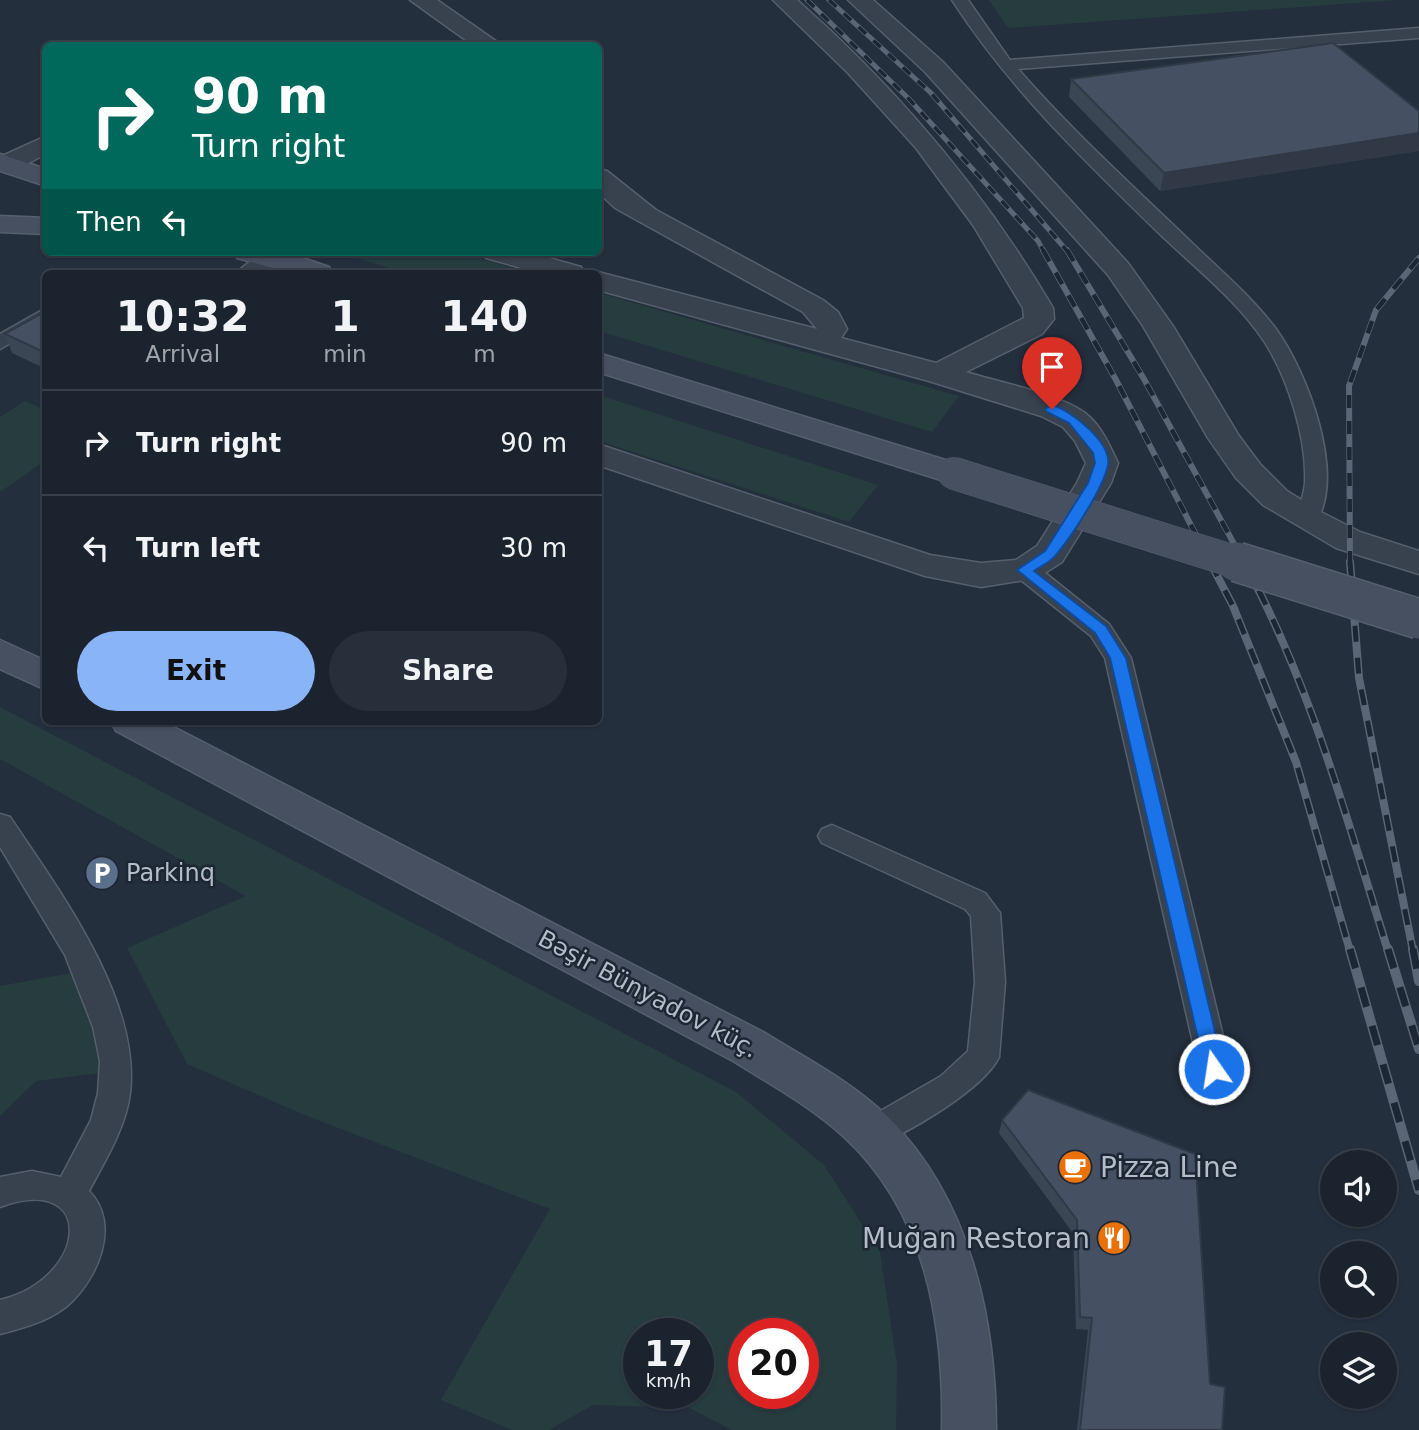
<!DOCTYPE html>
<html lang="en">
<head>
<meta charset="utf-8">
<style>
  :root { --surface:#1b232e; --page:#282f3a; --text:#f1f3f6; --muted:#a0a4aa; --line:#39404a; --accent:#8ab4f8 }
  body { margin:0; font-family:"DejaVu Sans",sans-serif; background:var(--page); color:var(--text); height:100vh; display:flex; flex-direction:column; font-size:26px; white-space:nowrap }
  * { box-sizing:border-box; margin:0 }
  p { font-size:23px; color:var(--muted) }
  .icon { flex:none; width:38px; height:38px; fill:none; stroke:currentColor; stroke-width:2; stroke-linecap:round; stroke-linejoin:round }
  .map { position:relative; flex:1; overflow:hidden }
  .side { position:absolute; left:42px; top:270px; width:560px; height:455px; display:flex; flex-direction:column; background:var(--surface); border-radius:10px; box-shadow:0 2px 5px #0004,0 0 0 2px var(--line) }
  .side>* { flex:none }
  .guide { position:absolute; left:42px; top:42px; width:560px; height:214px; border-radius:10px; box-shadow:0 2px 5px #0004,0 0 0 2px var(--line); background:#00695c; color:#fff; overflow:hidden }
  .tools { position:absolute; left:1320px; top:1150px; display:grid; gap:14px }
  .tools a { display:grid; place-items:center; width:77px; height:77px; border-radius:50%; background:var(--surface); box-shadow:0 2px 5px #0004,0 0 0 2px var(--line); font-size:35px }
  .speed { position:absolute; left:623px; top:1318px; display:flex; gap:14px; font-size:35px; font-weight:700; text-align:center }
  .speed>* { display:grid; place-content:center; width:91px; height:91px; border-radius:50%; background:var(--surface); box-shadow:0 2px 5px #0004,0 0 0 2px var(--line); line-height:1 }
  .speed small { font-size:18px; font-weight:400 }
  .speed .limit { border:10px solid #d22; background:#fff; color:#111 }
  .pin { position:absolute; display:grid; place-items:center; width:60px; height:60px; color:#fff; margin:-72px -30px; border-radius:50% 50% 50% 0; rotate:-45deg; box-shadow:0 0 7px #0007 }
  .pin .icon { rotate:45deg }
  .me { position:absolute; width:77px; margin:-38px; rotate:347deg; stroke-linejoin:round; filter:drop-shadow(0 0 5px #0008) }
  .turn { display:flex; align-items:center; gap:24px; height:147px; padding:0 35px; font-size:32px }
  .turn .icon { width:91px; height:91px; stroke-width:2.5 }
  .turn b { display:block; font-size:49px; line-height:60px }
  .then { display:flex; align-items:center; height:66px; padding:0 35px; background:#0003; gap:14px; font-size:26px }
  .eta { display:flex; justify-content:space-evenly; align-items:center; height:119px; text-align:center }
  .eta b { font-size:42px; font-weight:600; line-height:49px }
  .action { display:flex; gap:14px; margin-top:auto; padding:14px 35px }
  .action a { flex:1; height:80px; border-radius:42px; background:var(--accent); color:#111; font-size:28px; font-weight:600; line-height:80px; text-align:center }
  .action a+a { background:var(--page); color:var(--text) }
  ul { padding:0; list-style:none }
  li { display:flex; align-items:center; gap:21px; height:105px; padding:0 35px; border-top:2px solid var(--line) }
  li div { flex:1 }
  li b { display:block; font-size:26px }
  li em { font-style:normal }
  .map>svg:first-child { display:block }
  .green { fill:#263c3f; fill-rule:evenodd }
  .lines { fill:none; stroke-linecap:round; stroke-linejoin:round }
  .lane-casing { stroke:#565f6c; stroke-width:3 }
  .street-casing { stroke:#565f6c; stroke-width:3 }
  .secondary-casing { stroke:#565f6c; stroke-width:3 }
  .lane { fill:#38414e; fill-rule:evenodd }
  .street { fill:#38414e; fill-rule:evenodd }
  .secondary { fill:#465061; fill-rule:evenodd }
  .rail-far3-casing { stroke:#5a6575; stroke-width:5 }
  .rail-far2-casing { stroke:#5a6575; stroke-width:6 }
  .rail-far1-casing { stroke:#5a6575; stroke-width:8 }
  .rail-casing { stroke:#5a6575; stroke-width:10 }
  .rail-far3 { stroke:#1d2633; stroke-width:3.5; stroke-dasharray:10; stroke-linecap:butt }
  .rail-far2 { stroke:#1d2633; stroke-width:4.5; stroke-dasharray:13; stroke-linecap:butt }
  .rail-far1 { stroke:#1d2633; stroke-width:5; stroke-dasharray:16; stroke-linecap:butt }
  .rail { stroke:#1d2633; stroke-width:7; stroke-dasharray:20; stroke-linecap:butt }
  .secondary-bridge-far1-casing { stroke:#565f6c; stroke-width:33; stroke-linecap:butt }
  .secondary-bridge-casing { stroke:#565f6c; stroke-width:42; stroke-linecap:butt }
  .secondary-bridge-far1 { stroke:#465061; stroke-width:32 }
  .secondary-bridge { stroke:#465061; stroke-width:39 }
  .wall { fill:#3b4654 }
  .shaded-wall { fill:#303945 }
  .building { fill:#455162; stroke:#303945; stroke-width:2 }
  .route { fill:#1a73e8; stroke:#114b97; stroke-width:2 }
  .labels { text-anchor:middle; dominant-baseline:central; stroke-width:5; stroke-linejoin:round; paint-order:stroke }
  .poi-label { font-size:24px; fill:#b4bcc9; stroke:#1d2633; text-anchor:start }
  .street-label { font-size:24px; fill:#b4bcc9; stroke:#1d2633 }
  .near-poi-label { font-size:28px; fill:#b4bcc9; stroke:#1d2633; text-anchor:start }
</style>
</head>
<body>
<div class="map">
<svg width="1419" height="1430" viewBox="0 0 1419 1430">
  <rect width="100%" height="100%" fill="#242f3e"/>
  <path class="green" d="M989 0H1398L1008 28Z
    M345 252H457L530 273H405L344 254Z
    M598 293H599L959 396 932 432 599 331Z
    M599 395 878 485 849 522 599 441Z
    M25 401 45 410V461L0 492V417Z
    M0 707 736 1092 824 1165 880 1252 897 1365 896 1430H732L689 1408 593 1405 549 1430H512L441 1400 550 1209 307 1116 187 1064 127 948 246 896 0 759ZM639 1334H698V1393H639ZM744 1334H803V1393H744Z
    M72 973 108 1072 36 1081 0 1116V986Z"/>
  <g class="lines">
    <g class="lane-casing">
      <path id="lane" d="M952 0H968L1010 60 1419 28V38L1018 69C1072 131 1132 185 1191 242 1220 270 1252 297 1276 329 1307 372 1347 475 1315 524H1299L1295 519C1299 507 1304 495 1305 483 1307 438 1288 378 1264 341 1238 302 1198 270 1164 238 1087 163 1011 91 952 0Z
        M46 308V323L0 349V334Z
        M1025 562 1034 564 1109 624 1131 658 1231 1069 1226 1078 1215 1082 1204 1078 1199 1069 1105 658 1091 636 1016 576 1013 570 1016 564Z
        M0 814 10 817C59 890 141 1000 130 1093 126 1127 105 1161 89 1191 122 1224 97 1281 66 1307 46 1322 23 1328 0 1334V1300C89 1279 97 1171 0 1207V1177L32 1171 61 1177 91 1120 98 1093 100 1061 93 1027 65 955 0 847Z
        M832 825 985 893 1000 913 1005 982 999 1057C983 1090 905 1135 871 1147L860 1143 855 1133 860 1123 941 1076 968 1051 975 982 971 916 965 909 822 843 818 836 822 829Z"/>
    </g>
    <g class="street-casing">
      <path id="street" d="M410 0H437L503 46H474Z
        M773 0H797C899 90 984 191 1053 308L1054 319 1042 334 966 372C997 382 1060 394 1085 413 1101 425 1110 446 1118 463L1111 483 1062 562 1037 578 981 587 925 576 598 465V444L930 555 981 563 1016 560 1037 546 1077 483 1086 463 1075 441 1063 427 1041 416 929 381 598 290V273H595L598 272 817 329 803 312 615 208 598 192V169L607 171 656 210 823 300 838 312 847 329 841 338 936 363 1024 318 1023 308 973 225 916 148 848 73Z
        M848 0H873L943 62 1128 263 1173 326 1239 436 1260 464 1287 491 1319 511 1360 532 1419 551V574L1336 548 1263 505 1236 478 1208 438 1143 326 1108 275 925 72Z
        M46 136V154L15 170H0V157Z
        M261 252H294L269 273H236Z
        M482 252H528L581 267 585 273H539L486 258Z"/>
    </g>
    <g class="secondary-casing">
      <path id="secondary" d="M0 154 46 169V186L0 171Z
        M0 216 46 218V234L0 232Z
        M233 252H286L329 267 333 273H291L237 258Z
        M598 353 965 466 970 473 965 480 953 483 941 480 598 372Z
        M0 640 46 661V690L0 669Z
        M111 721H162L765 1033C807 1059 852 1082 888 1117 970 1199 996 1318 996 1430H942C944 1323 926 1212 843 1136 810 1106 770 1084 733 1061L116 731Z"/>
    </g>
    <use href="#lane" class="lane"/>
    <use href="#street" class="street"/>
    <use href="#secondary" class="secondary"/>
    <g class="rail-far3-casing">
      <path id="rail-far3" d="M807 0 909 99 1038 241 1044 252
        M829 0 931 93 1068 252"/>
    </g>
    <g class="rail-far2-casing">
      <path id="rail-far2" d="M1043 250 1116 380 1211 564
        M1067 250 1144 379 1245 564
        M1350 564 1349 386 1376 310 1419 258"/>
    </g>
    <g class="rail-far1-casing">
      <path id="rail-far1" d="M1210 562 1233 606 1296 762 1350 951
        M1244 562C1310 683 1347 819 1388 951
        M1350 562 1359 678 1413 951"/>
    </g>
    <g class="rail-casing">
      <path id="rail" d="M1350 949 1419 1190
        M1388 949 1419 1049
        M1413 949 1419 981"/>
    </g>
    <use href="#rail-far3" class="rail-far3"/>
    <use href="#rail-far2" class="rail-far2"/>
    <use href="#rail-far1" class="rail-far1"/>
    <use href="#rail" class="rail"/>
    <g class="secondary-bridge-far1-casing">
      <path id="secondary-bridge-far1" d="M953 473 1242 564"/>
    </g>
    <g class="secondary-bridge-casing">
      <path id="secondary-bridge" d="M1237 562 1419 619"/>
    </g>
    <use href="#secondary-bridge-far1" class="secondary-bridge-far1"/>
    <use href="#secondary-bridge" class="secondary-bridge"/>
  </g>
  <path class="wall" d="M1071 79 1419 111V151L1160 191 1069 97Z
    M46 311V369L12 353 5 334Z
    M1002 1120 1210 1384 1222 1430H1077L1088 1330 1076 1329 1073 1233 999 1133Z"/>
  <path class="shaded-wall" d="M1419 133V151L1160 191 1164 173Z"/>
  <path class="building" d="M1333 43 1419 111V133L1164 173 1071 79Z
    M46 311V353L5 334Z
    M1028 1090 1195 1154 1210 1384 1225 1387 1222 1430H1080L1092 1318 1080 1317 1077 1220 1002 1120Z"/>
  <path class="route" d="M1052 405C1071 410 1112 443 1108 465 1103 489 1072 536 1056 555 1051 562 1041 566 1034 571L1106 626 1126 658 1224 1069 1221 1074H1208L1205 1069 1110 658 1095 633 1017 570 1045 551 1088 483 1095 463 1093 453 1069 423 1047 412 1045 409Z"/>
  <defs>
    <g id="parking-disc" transform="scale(1.75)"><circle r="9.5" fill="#5c6f8a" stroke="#1d2633"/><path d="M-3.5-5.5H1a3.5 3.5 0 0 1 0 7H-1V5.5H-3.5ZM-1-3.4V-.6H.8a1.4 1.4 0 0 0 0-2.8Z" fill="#fff"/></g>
    <g id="cafe-disc" transform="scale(1.75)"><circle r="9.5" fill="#e8710a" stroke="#1d2633"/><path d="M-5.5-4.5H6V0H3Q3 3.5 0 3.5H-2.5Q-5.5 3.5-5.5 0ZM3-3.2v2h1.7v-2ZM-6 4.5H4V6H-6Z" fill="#fff"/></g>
    <g id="restaurant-disc" transform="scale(1.75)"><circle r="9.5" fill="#e8710a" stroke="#1d2633"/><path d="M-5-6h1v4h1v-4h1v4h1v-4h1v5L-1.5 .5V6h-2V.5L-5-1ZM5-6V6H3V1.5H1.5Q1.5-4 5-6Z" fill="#fff"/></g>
  </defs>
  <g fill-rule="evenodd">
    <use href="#parking-disc" x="102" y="873"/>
    <use href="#cafe-disc" x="1075" y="1167"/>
    <use href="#restaurant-disc" x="1114" y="1238"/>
  </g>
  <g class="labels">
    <g class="poi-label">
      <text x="126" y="873">Parkinq</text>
    </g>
    <g class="street-label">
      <text transform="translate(648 994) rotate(28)">Bəşir Bünyadov küç.</text>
    </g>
    <g class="near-poi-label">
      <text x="1100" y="1167">Pizza Line</text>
      <text x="1090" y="1238" text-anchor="end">Muğan Restoran</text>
    </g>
  </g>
</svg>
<div class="tools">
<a><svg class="icon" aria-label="sound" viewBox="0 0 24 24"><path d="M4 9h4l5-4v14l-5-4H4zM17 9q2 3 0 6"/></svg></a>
<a><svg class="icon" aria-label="search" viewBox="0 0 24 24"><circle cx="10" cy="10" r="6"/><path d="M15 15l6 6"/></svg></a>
<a><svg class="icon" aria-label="layers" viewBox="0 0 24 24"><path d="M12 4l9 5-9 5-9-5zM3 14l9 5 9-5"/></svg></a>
</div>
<div class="speed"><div>17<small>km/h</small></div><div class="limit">20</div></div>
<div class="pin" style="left:1052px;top:409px;background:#d93025"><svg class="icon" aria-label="arrive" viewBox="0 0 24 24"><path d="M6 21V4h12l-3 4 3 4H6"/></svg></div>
<svg class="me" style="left:1214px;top:1069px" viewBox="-20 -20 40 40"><circle r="17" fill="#1a73e8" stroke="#fff" stroke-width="3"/><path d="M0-11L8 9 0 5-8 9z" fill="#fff"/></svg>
<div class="guide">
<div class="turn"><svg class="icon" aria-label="right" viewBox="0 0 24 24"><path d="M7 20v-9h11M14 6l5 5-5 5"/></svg><div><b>90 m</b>Turn right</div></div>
<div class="then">Then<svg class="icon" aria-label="left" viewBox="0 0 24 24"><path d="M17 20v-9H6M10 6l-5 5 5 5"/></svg></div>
</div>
<section class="side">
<div class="eta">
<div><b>10:32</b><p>Arrival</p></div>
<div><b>1</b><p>min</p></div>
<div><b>140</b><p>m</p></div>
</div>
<ul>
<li><svg class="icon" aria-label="right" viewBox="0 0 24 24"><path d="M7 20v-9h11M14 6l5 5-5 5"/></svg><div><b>Turn right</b></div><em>90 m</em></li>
<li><svg class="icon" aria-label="left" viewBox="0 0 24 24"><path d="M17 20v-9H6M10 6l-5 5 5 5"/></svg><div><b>Turn left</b></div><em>30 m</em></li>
</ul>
<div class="action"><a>Exit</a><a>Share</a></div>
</section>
</div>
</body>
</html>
